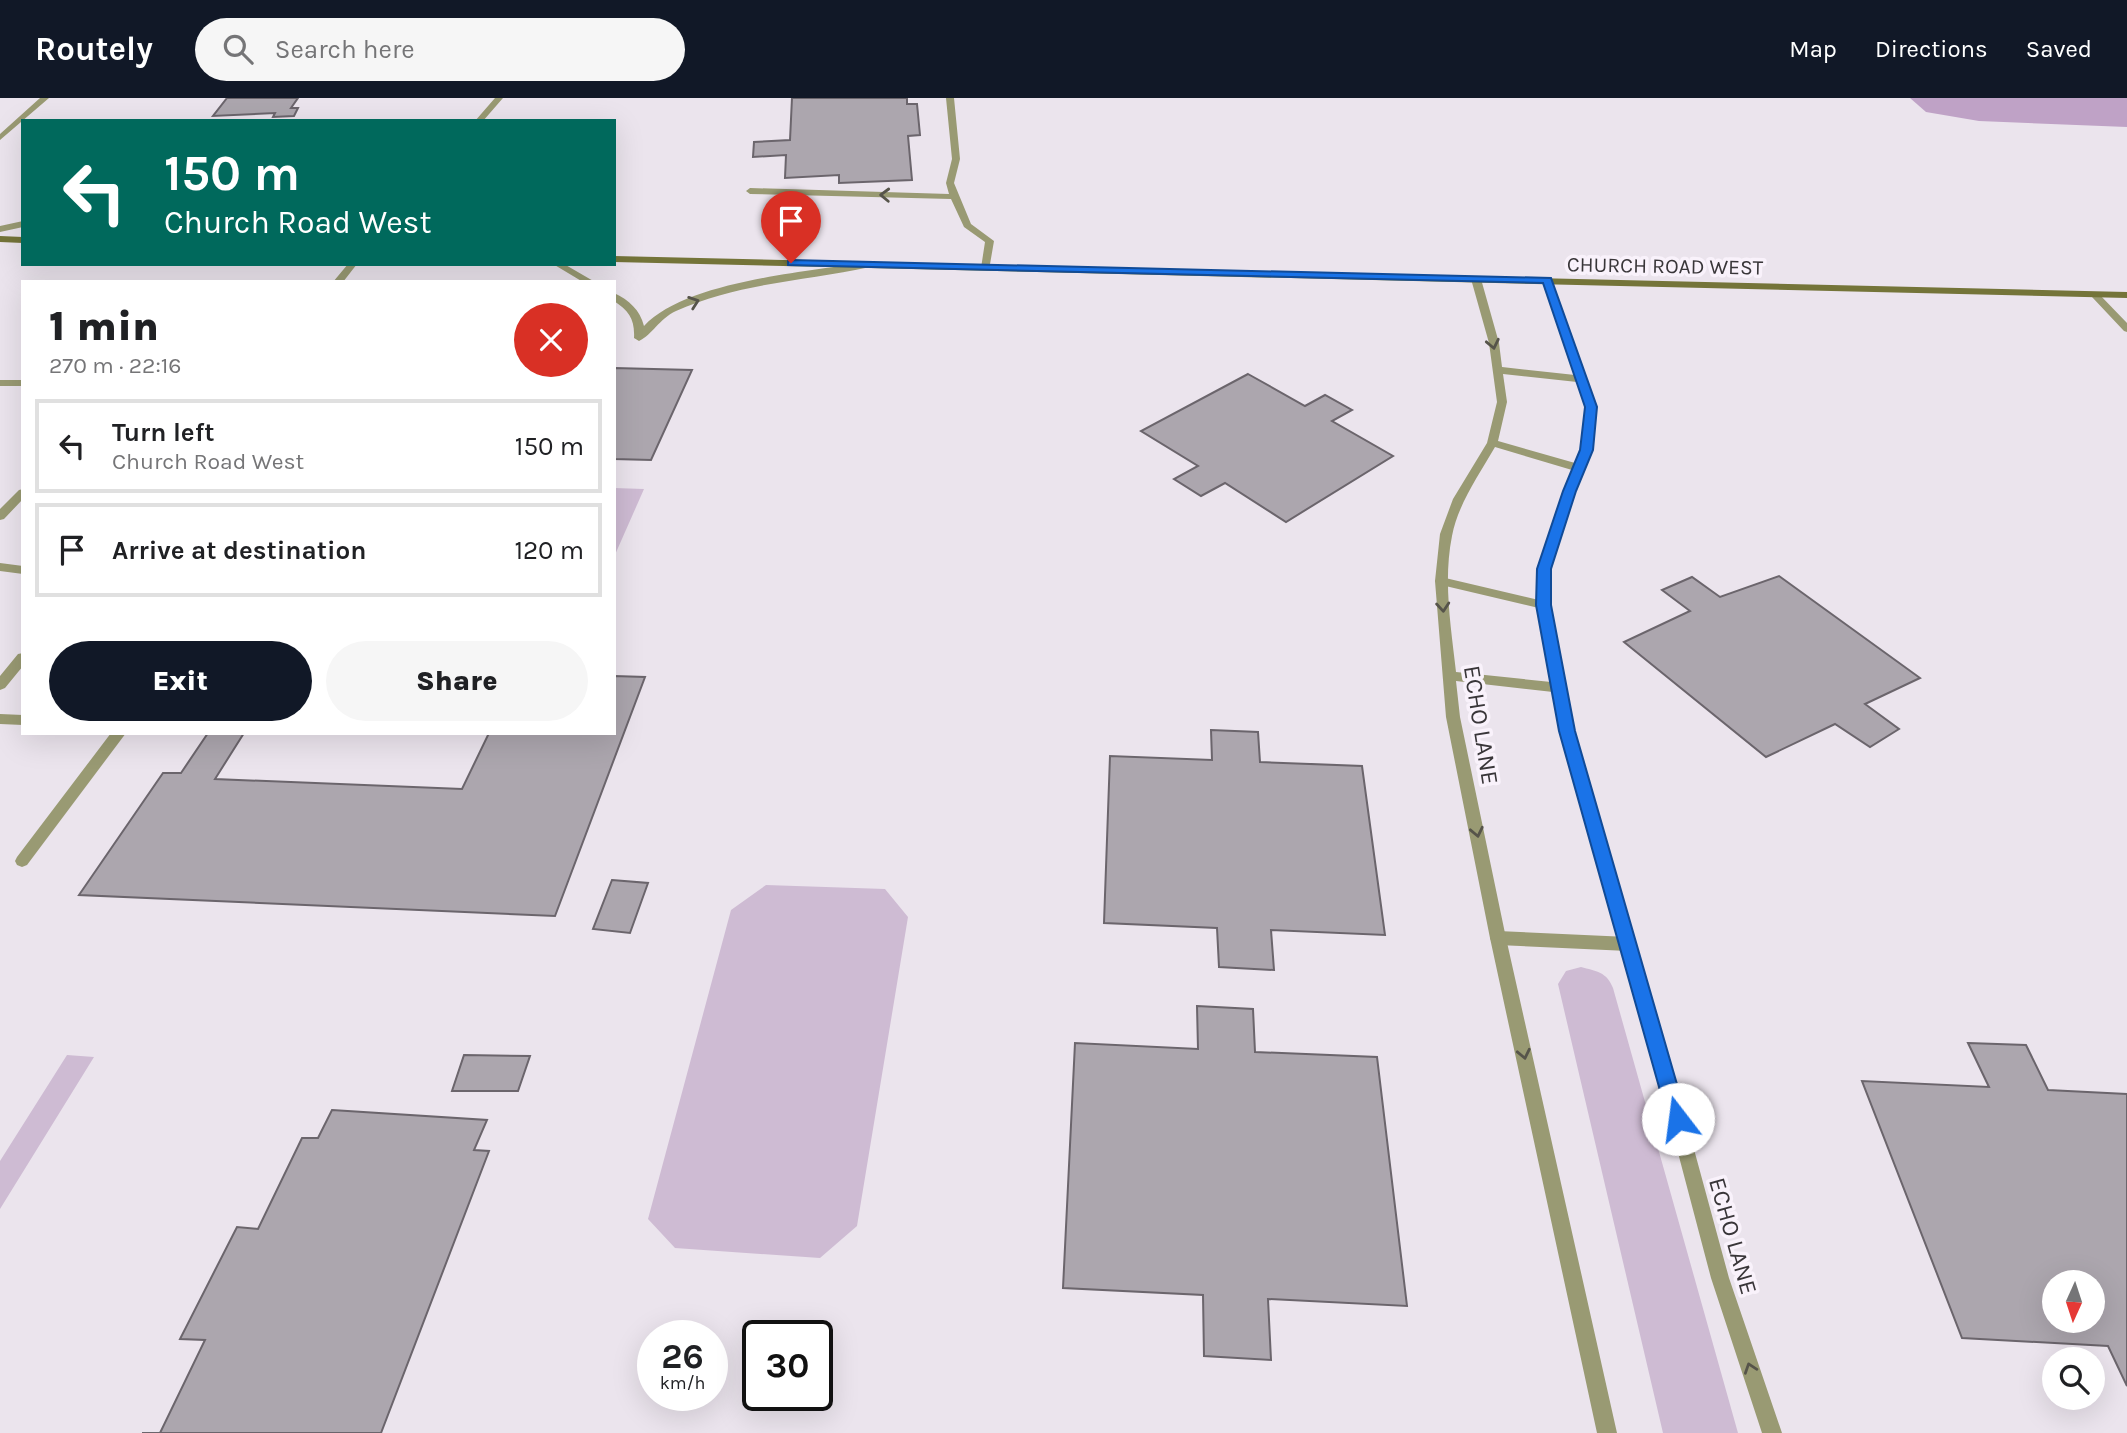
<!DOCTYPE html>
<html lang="en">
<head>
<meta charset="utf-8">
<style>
  :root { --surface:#fff; --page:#f6f6f6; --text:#202124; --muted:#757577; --line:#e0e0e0; --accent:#111827 }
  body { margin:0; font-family:Karla,sans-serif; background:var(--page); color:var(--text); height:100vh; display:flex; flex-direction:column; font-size:26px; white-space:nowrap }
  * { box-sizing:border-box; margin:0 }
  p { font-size:23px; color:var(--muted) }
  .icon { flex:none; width:38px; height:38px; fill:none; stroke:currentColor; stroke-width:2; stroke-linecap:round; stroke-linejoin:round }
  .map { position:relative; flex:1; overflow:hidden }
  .details { position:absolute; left:21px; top:182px; width:595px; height:455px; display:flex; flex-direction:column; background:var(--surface); border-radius:0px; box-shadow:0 7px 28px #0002 }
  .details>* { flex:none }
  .banner { position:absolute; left:21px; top:21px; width:595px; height:147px; border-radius:0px; box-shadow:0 7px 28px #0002; background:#00695c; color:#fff; overflow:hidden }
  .needle { width:46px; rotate:183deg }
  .tools { position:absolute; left:2042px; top:1172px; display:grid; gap:14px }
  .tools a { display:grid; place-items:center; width:63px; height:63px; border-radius:50%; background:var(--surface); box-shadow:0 7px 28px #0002; font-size:35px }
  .speed { position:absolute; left:637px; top:1222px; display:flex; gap:14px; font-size:35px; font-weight:700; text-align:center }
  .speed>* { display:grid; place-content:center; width:91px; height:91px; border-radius:50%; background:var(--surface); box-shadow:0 7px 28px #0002; line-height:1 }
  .speed small { font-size:18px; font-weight:400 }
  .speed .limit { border:4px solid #111; border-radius:10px; background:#fff; color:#111 }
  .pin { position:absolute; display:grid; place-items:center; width:60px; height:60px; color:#fff; margin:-72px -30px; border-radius:50% 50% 50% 0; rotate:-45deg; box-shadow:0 0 7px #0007 }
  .pin .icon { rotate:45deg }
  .me { position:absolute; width:77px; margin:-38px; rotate:345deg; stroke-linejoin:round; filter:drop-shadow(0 0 5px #0008) }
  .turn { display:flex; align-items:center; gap:24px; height:147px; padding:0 28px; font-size:32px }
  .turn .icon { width:91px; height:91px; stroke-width:2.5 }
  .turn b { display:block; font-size:49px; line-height:60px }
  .round { display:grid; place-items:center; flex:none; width:74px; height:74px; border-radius:37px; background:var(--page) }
  .summary { display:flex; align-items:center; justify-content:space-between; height:119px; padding:0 28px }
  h1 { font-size:42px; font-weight:800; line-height:52px }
  .cta { display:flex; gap:14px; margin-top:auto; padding:14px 28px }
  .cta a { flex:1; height:80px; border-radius:42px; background:var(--accent); color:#fff; font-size:28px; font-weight:800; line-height:80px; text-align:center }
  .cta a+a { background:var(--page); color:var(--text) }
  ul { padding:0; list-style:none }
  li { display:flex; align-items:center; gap:21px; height:94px; margin:0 14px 10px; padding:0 14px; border:4px solid var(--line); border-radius:0px }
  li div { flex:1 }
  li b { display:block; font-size:26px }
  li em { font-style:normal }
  header { display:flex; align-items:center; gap:42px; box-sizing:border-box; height:98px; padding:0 35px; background:var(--accent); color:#fff }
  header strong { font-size:33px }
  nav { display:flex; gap:38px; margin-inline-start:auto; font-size:24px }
  .search { width:490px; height:63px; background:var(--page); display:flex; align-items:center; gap:18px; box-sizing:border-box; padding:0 24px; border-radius:38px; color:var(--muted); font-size:26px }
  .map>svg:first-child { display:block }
  .green { fill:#cebbd3 }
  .water { fill:#bfa2c6 }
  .building { fill:#aca6ae; stroke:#6b656c; stroke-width:2; fill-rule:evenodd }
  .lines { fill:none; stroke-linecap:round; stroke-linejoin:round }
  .service { fill:#999a73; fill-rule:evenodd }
  .minor { fill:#999a73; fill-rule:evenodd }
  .secondary { fill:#747439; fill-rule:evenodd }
  .oneway { stroke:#56544a }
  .route { fill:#1a73e8; stroke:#114b97; stroke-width:2 }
  .labels { text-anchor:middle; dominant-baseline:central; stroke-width:7; stroke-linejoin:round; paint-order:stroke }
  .far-street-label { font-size:21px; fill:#393639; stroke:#f9f2fb }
  .street-label { font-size:24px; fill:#393639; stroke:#f9f2fb }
</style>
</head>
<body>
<header>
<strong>Routely</strong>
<div class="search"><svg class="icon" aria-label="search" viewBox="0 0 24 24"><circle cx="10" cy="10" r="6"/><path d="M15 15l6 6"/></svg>Search here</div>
<nav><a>Map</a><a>Directions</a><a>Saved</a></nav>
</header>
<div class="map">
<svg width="2127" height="1335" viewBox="0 0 2127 1335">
  <rect width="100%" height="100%" fill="#ebe4ed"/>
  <path class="green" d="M614 390 644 391 614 459Z
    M766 787 885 791 908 819 857 1128 820 1160 675 1150 648 1121 731 812Z
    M1581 869C1596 873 1607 874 1613 890L1738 1335H1663L1558 886 1566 873Z
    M67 957 94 959 0 1111V1063Z"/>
  <path class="water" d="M1910 0H2127V29L1979 23 1926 14Z"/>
  <path class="building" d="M227 0H298L291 10H298L294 18 273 19 275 15 213 18Z
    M792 0H907V6H917L920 37 908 38 912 82 839 85V77L785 80 786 57 753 59 754 44 790 42Z
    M614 270 692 272 651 362 614 361Z
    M1248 276 1305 308 1325 297 1352 312 1332 323 1393 358 1286 424 1225 385 1201 398 1174 381 1198 368 1141 333Z
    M1779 478 1920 580 1865 606 1899 631 1870 649 1835 626 1766 659 1624 544 1690 513 1662 492 1692 479 1720 499Z
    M614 578 645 579 555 818 79 797 163 675H181L208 635H244L215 681 462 691 489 635H614Z
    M1211 632 1258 634 1260 664 1362 668 1385 837 1271 832 1274 872 1219 869 1217 830 1104 825 1110 658 1212 662Z
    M612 782 648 785 630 835 593 831Z
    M1197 908 1253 911 1255 954 1377 959 1407 1208 1268 1201 1271 1262 1204 1258 1203 1197 1063 1190 1075 945 1198 951Z
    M1968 945 2026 947 2048 992 2127 996V1288L2108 1248 1962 1240 1862 983 1989 989ZM2054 1185H2093V1223H2054Z
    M464 957 530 958 518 993H452Z
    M332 1012 487 1022 474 1052 489 1053 381 1335H142H160L205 1242 180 1241 237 1129 258 1131 302 1040H318Z"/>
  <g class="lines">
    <path class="service" d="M40 0H49L0 42V36Z
      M946 0H954L960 61 954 85 971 126 994 143 989 172 981 170 985 144 964 129 951 101 750 96 746 93 750 90 949 96 946 85 952 61Z
      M23 123V129L0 134V128Z
      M867 164 870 165V169C805 183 738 185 676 213 659 221 652 237 639 243L634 240C635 221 629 213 614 203V195C629 202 640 212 644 228 686 183 807 174 867 164Z
      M553 166H564L595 184H583Z
      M2092 195H2098L2127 225V234L2124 233 2092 199Z
      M0 282H23V288H0Z
      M23 391V401L4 421 0 422V411L19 392Z
      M0 465 23 468V476L0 473Z
      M1441 479 1543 503 1549 507 1543 511 1437 486 1435 483 1437 480Z
      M0 616 23 617V627L0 626Z
      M111 635H126L27 767 22 769 17 767 15 763 17 759Z
      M1498 833 1628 839 1634 841 1636 846 1634 851 1628 853 1498 847 1492 845 1490 840 1492 835Z"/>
    <path class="minor" d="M495 0H503L483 23H475Z
      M348 166H357L343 184H333Z
      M1473 179 1481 181 1499 245 1502 269 1575 277 1542 182 1550 180 1596 309 1591 352 1575 393 1550 471 1549 507 1574 633 1664 941 1729 1180 1782 1335H1762L1711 1180 1648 941 1560 633 1553 594 1456 583 1460 619 1506 840 1617 1335H1597L1490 840 1446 619 1435 483 1440 436 1453 401 1487 345 1497 304 1489 245 1471 181ZM1503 276 1577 284 1586 309 1581 352 1575 365 1498 343 1507 304ZM1495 349 1572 372 1538 471 1537 507 1551 584 1456 574C1451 529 1443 483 1452 438 1458 406 1479 377 1495 349Z
      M23 555V568L5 590 0 592V578L18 556Z"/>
    <path class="secondary" d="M0 138 23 139V145L0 144Z
      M614 158 2127 194V200L614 164Z"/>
  </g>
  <defs><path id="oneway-chevron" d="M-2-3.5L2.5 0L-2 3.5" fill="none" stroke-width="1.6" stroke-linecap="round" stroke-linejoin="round" transform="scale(1.75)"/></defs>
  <g class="oneway">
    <use href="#oneway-chevron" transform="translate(885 97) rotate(-178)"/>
    <use href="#oneway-chevron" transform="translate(694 204) rotate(-19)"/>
    <use href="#oneway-chevron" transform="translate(1493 246) rotate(78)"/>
    <use href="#oneway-chevron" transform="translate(1443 509) rotate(85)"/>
    <use href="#oneway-chevron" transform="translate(1477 734) rotate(78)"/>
    <use href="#oneway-chevron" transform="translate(1524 956) rotate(78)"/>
    <use href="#oneway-chevron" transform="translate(1750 1270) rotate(-109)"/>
  </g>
  <path class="route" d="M791 162 1551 180 1597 309 1593 352 1576 393 1551 471V507L1575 633 1687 1021 1685 1027 1678 1030 1671 1027 1668 1021 1559 633 1536 507 1537 471 1563 393 1580 352 1585 309 1543 185 788 167V163Z"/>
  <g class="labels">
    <g class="far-street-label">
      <text transform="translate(1665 168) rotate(1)">CHURCH ROAD WEST</text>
    </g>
    <g class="street-label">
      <text transform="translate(1481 627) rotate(81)">ECHO LANE</text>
      <text transform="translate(1733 1138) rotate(74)">ECHO LANE</text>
    </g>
  </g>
</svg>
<div class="tools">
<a><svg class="needle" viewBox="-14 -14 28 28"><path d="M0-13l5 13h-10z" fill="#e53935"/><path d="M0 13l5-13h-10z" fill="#757577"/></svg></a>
<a><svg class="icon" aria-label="search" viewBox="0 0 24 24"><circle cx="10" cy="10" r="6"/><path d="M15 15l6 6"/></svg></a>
</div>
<div class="speed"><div>26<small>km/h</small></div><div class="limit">30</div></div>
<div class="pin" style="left:791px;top:165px;background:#d93025"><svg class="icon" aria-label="arrive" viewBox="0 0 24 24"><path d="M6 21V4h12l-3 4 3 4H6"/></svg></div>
<svg class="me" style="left:1678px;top:1021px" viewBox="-20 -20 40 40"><circle r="19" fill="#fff"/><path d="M0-13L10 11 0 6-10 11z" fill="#1a73e8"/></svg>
<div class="banner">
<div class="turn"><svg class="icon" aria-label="left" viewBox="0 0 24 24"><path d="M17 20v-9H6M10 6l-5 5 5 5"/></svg><div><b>150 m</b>Church Road West</div></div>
</div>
<section class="details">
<div class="summary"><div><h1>1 min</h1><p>270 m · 22:16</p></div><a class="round" style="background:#d93025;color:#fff"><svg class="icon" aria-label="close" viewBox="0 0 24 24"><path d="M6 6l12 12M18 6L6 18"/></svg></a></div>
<ul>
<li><svg class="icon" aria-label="left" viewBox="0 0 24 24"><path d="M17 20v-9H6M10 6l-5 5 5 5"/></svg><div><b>Turn left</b><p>Church Road West</p></div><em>150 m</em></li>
<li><svg class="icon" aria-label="arrive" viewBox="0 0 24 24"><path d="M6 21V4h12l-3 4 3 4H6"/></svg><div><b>Arrive at destination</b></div><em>120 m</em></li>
</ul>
<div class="cta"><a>Exit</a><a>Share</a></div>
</section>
</div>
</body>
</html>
